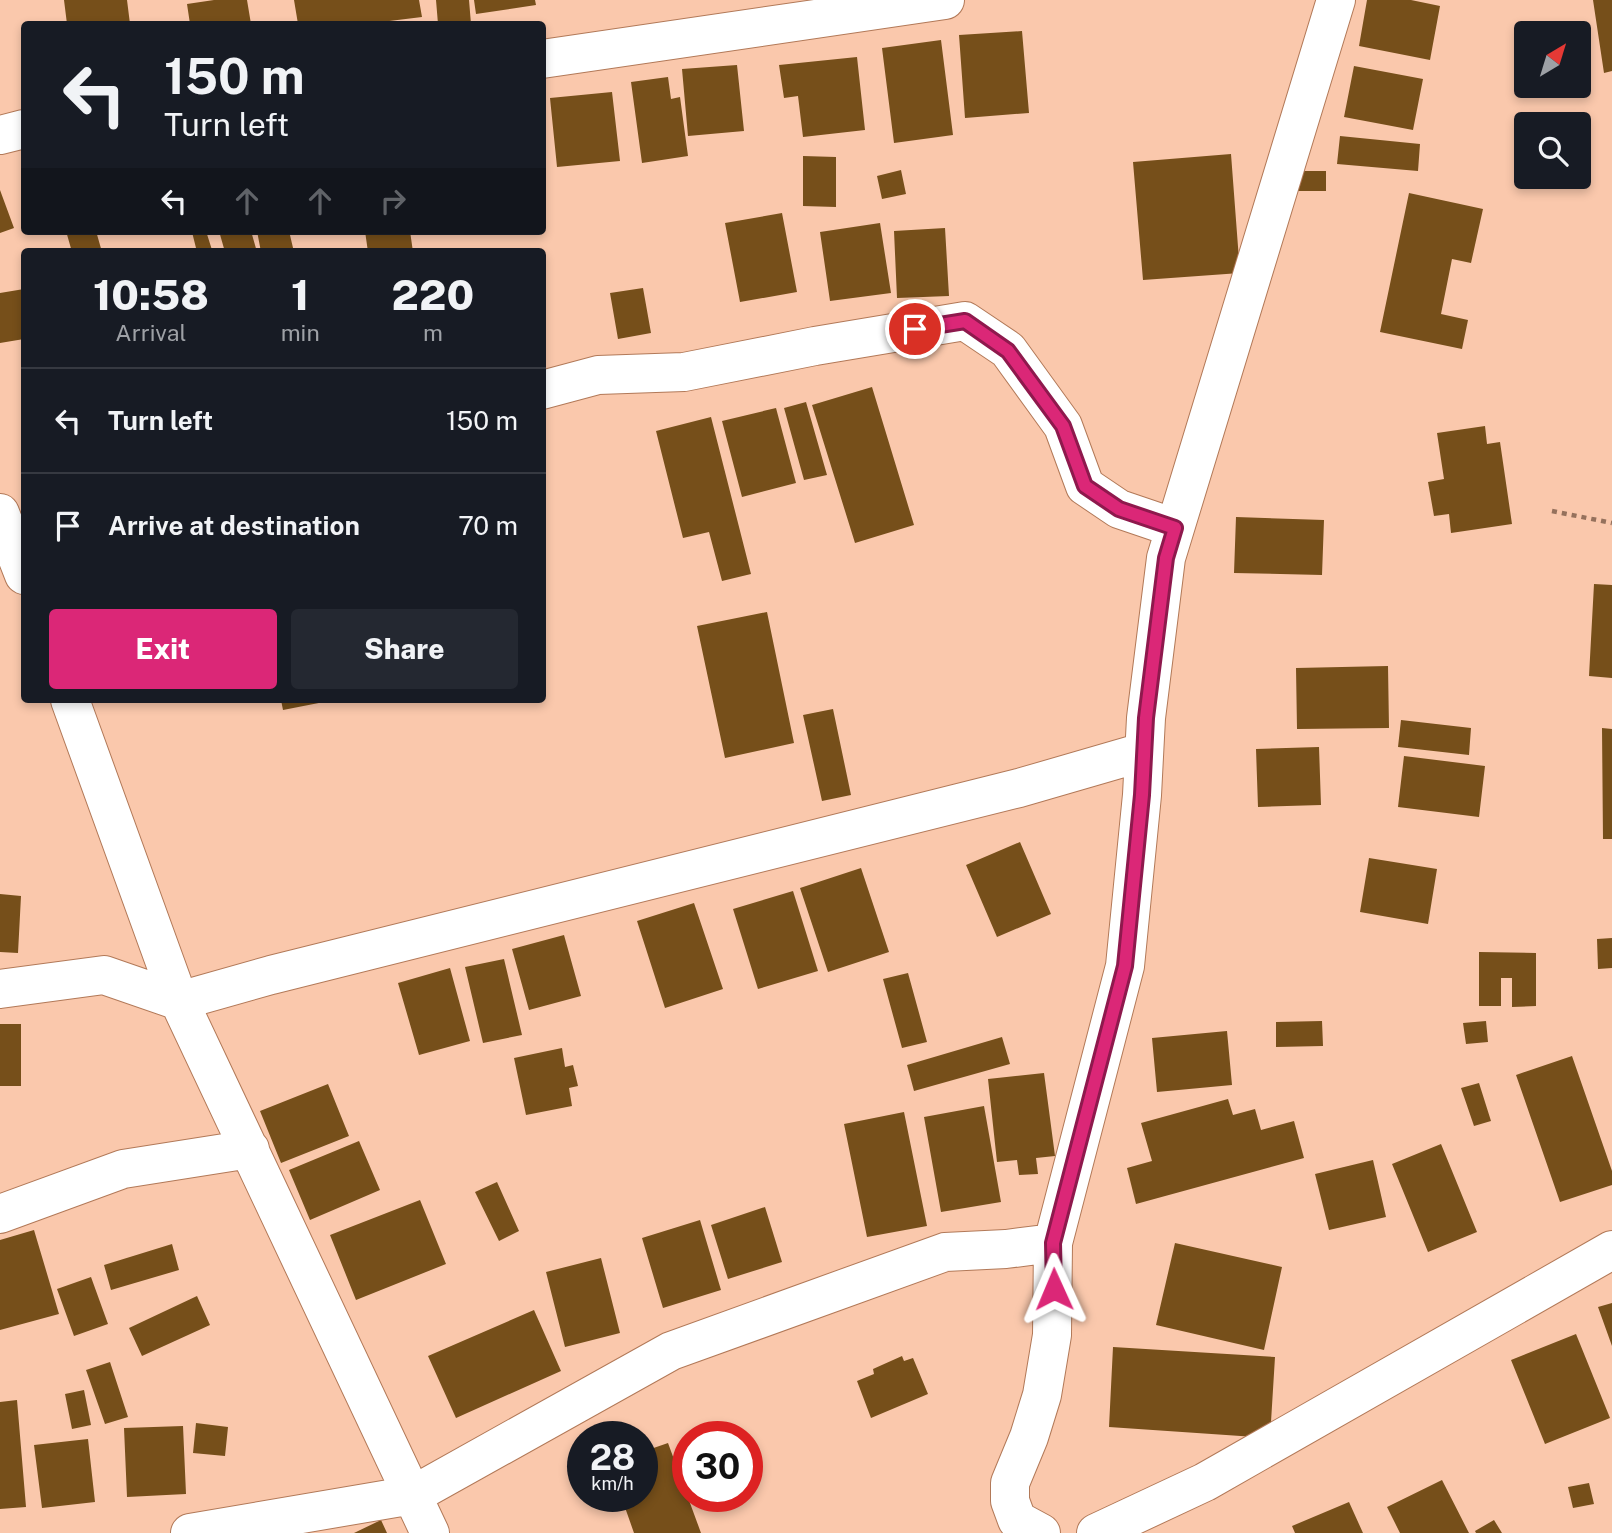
<!DOCTYPE html>
<html lang="en">
<head>
<meta charset="utf-8">
<style>
  :root { --surface:#171b24; --page:#242831; --text:#f1f3f6; --muted:#9ea1a6; --line:#363941; --accent:#db2777 }
  body { margin:0; font-family:"Public Sans",sans-serif; background:var(--page); color:var(--text); height:100vh; display:flex; flex-direction:column; font-size:26px; white-space:nowrap }
  * { box-sizing:border-box; margin:0 }
  p { font-size:23px; color:var(--muted) }
  .icon { flex:none; width:38px; height:38px; fill:none; stroke:currentColor; stroke-width:2; stroke-linecap:round; stroke-linejoin:round }
  .map { position:relative; flex:1; overflow:hidden }
  .details { position:absolute; left:21px; top:248px; width:525px; height:455px; display:flex; flex-direction:column; background:var(--surface); border-radius:7px; box-shadow:0 4px 10px #0003 }
  .details>* { flex:none }
  .top-card { position:absolute; left:21px; top:21px; width:525px; height:214px; border-radius:7px; box-shadow:0 4px 10px #0003; background:#171b24; color:var(--text); overflow:hidden }
  .needle { width:46px; rotate:38deg }
  .fabs { position:absolute; left:1514px; top:21px; display:grid; gap:14px }
  .fabs a { display:grid; place-items:center; width:77px; height:77px; border-radius:7px; background:var(--surface); box-shadow:0 4px 10px #0003; font-size:35px }
  .speed { position:absolute; left:567px; top:1421px; display:flex; gap:14px; font-size:35px; font-weight:700; text-align:center }
  .speed>* { display:grid; place-content:center; width:91px; height:91px; border-radius:50%; background:var(--surface); box-shadow:0 4px 10px #0003; line-height:1 }
  .speed small { font-size:18px; font-weight:400 }
  .speed .limit { border:10px solid #d22; background:#fff; color:#111 }
  .pin { position:absolute; display:grid; place-items:center; width:60px; height:60px; color:#fff; margin:-30px; border:4px solid #fff; border-radius:50%; box-shadow:0 2px 7px #0007 }
  .me { position:absolute; width:77px; margin:-38px; rotate:359deg; stroke-linejoin:round; filter:drop-shadow(0 0 5px #0008) }
  .turn { display:flex; align-items:center; gap:24px; height:147px; padding:0 28px; font-size:32px }
  .turn .icon { width:91px; height:91px; stroke-width:2.5 }
  .turn b { display:block; font-size:49px; line-height:60px }
  .lanes { display:flex; align-items:center; height:66px; padding:0 28px; background:#0003; justify-content:center; gap:35px; direction:ltr }
  .lanes .off { opacity:.35 }
  .eta { display:flex; justify-content:space-evenly; align-items:center; height:119px; text-align:center }
  .eta b { font-size:42px; font-weight:800; line-height:49px }
  .cta { display:flex; gap:14px; margin-top:auto; padding:14px 28px }
  .cta a { flex:1; height:80px; border-radius:7px; background:var(--accent); color:#fff; font-size:28px; font-weight:800; line-height:80px; text-align:center }
  .cta a+a { background:var(--page); color:var(--text) }
  ul { padding:0; list-style:none }
  li { display:flex; align-items:center; gap:21px; height:105px; padding:0 28px; border-top:2px solid var(--line) }
  li div { flex:1 }
  li b { display:block; font-size:26px }
  li em { font-style:normal }
  .map>svg:first-child { display:block }
  .building { fill:#764f1a }
  .lines { fill:none; stroke-linecap:round; stroke-linejoin:round }
  .minor-casing { stroke:#b27958; stroke-width:40 }
  .path { stroke:#95715c; stroke-width:4.5; stroke-dasharray:5 5; stroke-linecap:butt }
  .minor { stroke:#fff; stroke-width:38 }
  .route-casing { stroke:#8e194d; stroke-width:18 }
  .route { stroke:#db2777; stroke-width:12 }
</style>
</head>
<body>
<div class="map">
<svg width="1612" height="1533" viewBox="0 0 1612 1533">
  <rect width="100%" height="100%" fill="#fac8ac"/>
  <path class="building" d="M64 0H127L130 24H67Z
    M214 0H247L251 24H190L187 4Z
    M294 0H419L422 17 365 24H298Z
    M436 0H469L471 24H438Z
    M474 0H535L536 5 476 14Z
    M1367 0H1411L1440 6 1430 60 1359 46Z
    M1593 0H1612V71L1604 73Z
    M1022 31 1029 113 965 118 959 35Z
    M941 40 953 135 894 143 882 48Z
    M857 57 865 130 803 137 798 96 784 98 779 65Z
    M737 65 744 131 688 136 682 69Z
    M1354 66 1423 79 1413 130 1344 117Z
    M668 77 671 99 680 97 688 156 642 163 631 82Z
    M612 92 620 161 557 167 550 98Z
    M1340 136 1420 144 1418 171 1337 164Z
    M1231 154 1240 273 1143 280 1133 162Z
    M803 156 836 157V207L803 206Z
    M901 170 906 194 882 199 877 176Z
    M1292 171H1326V191H1292Z
    M0 190 14 228 0 233Z
    M1409 193 1483 209 1471 263 1452 259 1441 314 1468 320 1462 349 1380 332Z
    M782 213 797 292 740 302 725 223Z
    M880 223 891 293 830 301 820 232Z
    M945 228 949 296 897 298 894 231Z
    M66 231H96L102 252H72Z
    M195 231H206L212 250 197 252 192 232Z
    M219 231H251L257 252H225Z
    M257 231H289L294 252H261Z
    M365 231H410L413 252H368Z
    M643 288 651 333 618 339 610 293Z
    M24 289V339L0 343V293Z
    M872 387 914 525 855 543 812 405Z
    M806 402 827 475 804 480 784 408Z
    M776 408 796 483 742 497 722 421Z
    M711 417 751 574 722 581 709 532 683 538 656 431Z
    M1485 426 1487 444 1500 442 1512 524 1451 533 1449 514 1434 516 1428 482 1444 479 1437 433Z
    M1236 517 1324 520 1322 575 1234 573Z
    M1594 584 1612 585V678L1589 676Z
    M767 612 794 743 725 758 697 626Z
    M1388 666 1389 728 1297 729 1296 668Z
    M281 700H329V701L283 710Z
    M833 709 851 795 822 801 803 715Z
    M1401 720 1471 728 1469 755 1398 747Z
    M1602 728 1612 729V839H1603Z
    M1319 747 1321 805 1258 807 1256 749Z
    M1404 756 1485 766 1479 817 1398 807Z
    M1020 842 1051 914 997 937 966 865Z
    M1369 858 1437 869 1428 924 1360 912Z
    M861 868 889 952 828 972 800 888Z
    M793 891 818 971 758 989 733 909Z
    M0 894 21 896 18 953 0 952Z
    M694 903 723 989 665 1008 637 921Z
    M564 935 581 996 529 1010 512 949Z
    M1612 938V968L1598 969 1597 939Z
    M1479 952 1536 953V1006L1512 1007V978H1501V1006H1479Z
    M504 959 522 1035 483 1043 465 967Z
    M450 968 470 1041 419 1055 398 983Z
    M908 973 927 1042 902 1048 883 979Z
    M1322 1021 1323 1046 1276 1047V1022Z
    M1486 1021 1488 1042 1466 1044 1463 1023Z
    M0 1024H21V1086H0Z
    M1227 1031 1232 1085 1157 1092 1152 1038Z
    M1002 1037 1010 1064 914 1091 907 1065Z
    M562 1048 565 1067 573 1065 578 1086 569 1088 572 1106 526 1115 514 1058Z
    M1572 1056 1612 1171V1185L1560 1202 1516 1075Z
    M1044 1073 1055 1156 1036 1158 1038 1174 1019 1175 1017 1160 997 1162 988 1079Z
    M1479 1083 1491 1121 1474 1126 1461 1088Z
    M328 1084 349 1136 281 1163 260 1111Z
    M1228 1099 1233 1115 1255 1109 1261 1130 1294 1121 1304 1158 1136 1204 1127 1168 1152 1161 1141 1123Z
    M984 1106 1001 1202 941 1212 924 1117Z
    M904 1112 927 1226 867 1237 844 1124Z
    M359 1141 380 1190 310 1220 289 1170Z
    M1441 1144 1477 1232 1428 1252 1392 1164Z
    M1373 1160 1386 1217 1329 1230 1315 1174Z
    M497 1182 519 1231 499 1241 475 1192Z
    M420 1200 446 1264 356 1300 330 1235Z
    M765 1207 782 1262 728 1279 711 1225Z
    M700 1220 721 1290 663 1308 642 1238Z
    M34 1230 59 1314 0 1330V1240Z
    M1175 1243 1282 1267 1264 1350 1156 1325Z
    M172 1244 179 1270 111 1290 104 1265Z
    M601 1258 620 1333 565 1347 546 1272Z
    M91 1277 108 1324 74 1336 57 1289Z
    M197 1296 210 1325 142 1356 129 1328Z
    M1612 1303V1346L1598 1307Z
    M534 1310 561 1371 456 1418 428 1356Z
    M1576 1334 1610 1418 1545 1444 1511 1360Z
    M1113 1347 1275 1357 1270 1438 1109 1427Z
    M902 1356 904 1361 913 1358 928 1394 871 1418 857 1381 874 1374 873 1369Z
    M110 1362 128 1417 105 1424 86 1370Z
    M84 1390 91 1425 72 1429 65 1394Z
    M17 1400 26 1507 0 1509V1402Z
    M196 1423 228 1427 225 1456 193 1453Z
    M183 1426 186 1494 127 1497 124 1428Z
    M88 1439 95 1502 42 1508 34 1445Z
    M668 1443 701 1533H634L621 1496H642V1452Z
    M1442 1480 1469 1533H1400L1387 1507Z
    M1589 1483 1594 1504 1573 1508 1568 1487Z
    M1349 1502 1363 1533H1295L1292 1526Z
    M381 1520 387 1533H354Z
    M1494 1520 1502 1533H1476L1475 1531Z"/>
  <g class="lines">
    <g class="minor-casing">
      <path id="minor" d="M542 59 945 0
        M0 135 24 129
        M542 390 598 375 684 372 815 346 965 321 1008 350 1063 426 1085 486 1119 509 1175 528
        M0 513 24 575
        M70 700 179 1001 430 1533
        M0 989 104 975 179 1001 271 975 1019 788 1143 752
        M0 1214 123 1169 250 1149
        M190 1533 413 1495 671 1351 945 1252 1006 1249 1053 1243
        M1041 1533 1017 1520 1010 1501V1483L1029 1437 1042 1395 1052 1335 1053 1243 1125 966 1142 795 1146 718 1166 558 1336 0
        M1096 1533 1205 1482 1612 1250"/>
    </g>
    <path class="path" d="M1552 511 1612 523"/>
    <use href="#minor" class="minor"/>
  </g>
  <g class="lines">
    <g class="route-casing">
      <path id="route" d="M915 329 965 321 1008 351 1063 426 1085 486 1119 509 1175 528 1166 558 1146 718 1142 795 1125 966 1053 1243 1054 1289"/>
    </g>
    <use href="#route" class="route"/>
  </g>
</svg>
<div class="fabs">
<a><svg class="needle" viewBox="-14 -14 28 28"><path d="M0-13l5 13h-10z" fill="#e53935"/><path d="M0 13l5-13h-10z" fill="#9ea1a6"/></svg></a>
<a><svg class="icon" aria-label="search" viewBox="0 0 24 24"><circle cx="10" cy="10" r="6"/><path d="M15 15l6 6"/></svg></a>
</div>
<div class="speed"><div>28<small>km/h</small></div><div class="limit">30</div></div>
<div class="pin" style="left:915px;top:329px;background:#d93025"><svg class="icon" aria-label="arrive" viewBox="0 0 24 24"><path d="M6 21V4h12l-3 4 3 4H6"/></svg></div>
<svg class="me" style="left:1054px;top:1289px" viewBox="-20 -20 40 40"><path d="M0-17L14 15 0 8-14 15z" fill="#db2777" stroke="#fff" stroke-width="4"/></svg>
<div class="top-card">
<div class="turn"><svg class="icon" aria-label="left" viewBox="0 0 24 24"><path d="M17 20v-9H6M10 6l-5 5 5 5"/></svg><div><b>150 m</b>Turn left</div></div>
<div class="lanes"><svg class="icon" aria-label="left" viewBox="0 0 24 24"><path d="M17 20v-9H6M10 6l-5 5 5 5"/></svg><svg class="icon off" aria-label="ahead" viewBox="0 0 24 24"><path d="M12 20V5M6 11l6-6 6 6"/></svg><svg class="icon off" aria-label="ahead" viewBox="0 0 24 24"><path d="M12 20V5M6 11l6-6 6 6"/></svg><svg class="icon off" aria-label="right" viewBox="0 0 24 24"><path d="M7 20v-9h11M14 6l5 5-5 5"/></svg></div>
</div>
<section class="details">
<div class="eta">
<div><b>10:58</b><p>Arrival</p></div>
<div><b>1</b><p>min</p></div>
<div><b>220</b><p>m</p></div>
</div>
<ul>
<li><svg class="icon" aria-label="left" viewBox="0 0 24 24"><path d="M17 20v-9H6M10 6l-5 5 5 5"/></svg><div><b>Turn left</b></div><em>150 m</em></li>
<li><svg class="icon" aria-label="arrive" viewBox="0 0 24 24"><path d="M6 21V4h12l-3 4 3 4H6"/></svg><div><b>Arrive at destination</b></div><em>70 m</em></li>
</ul>
<div class="cta"><a>Exit</a><a>Share</a></div>
</section>
</div>
</body>
</html>
